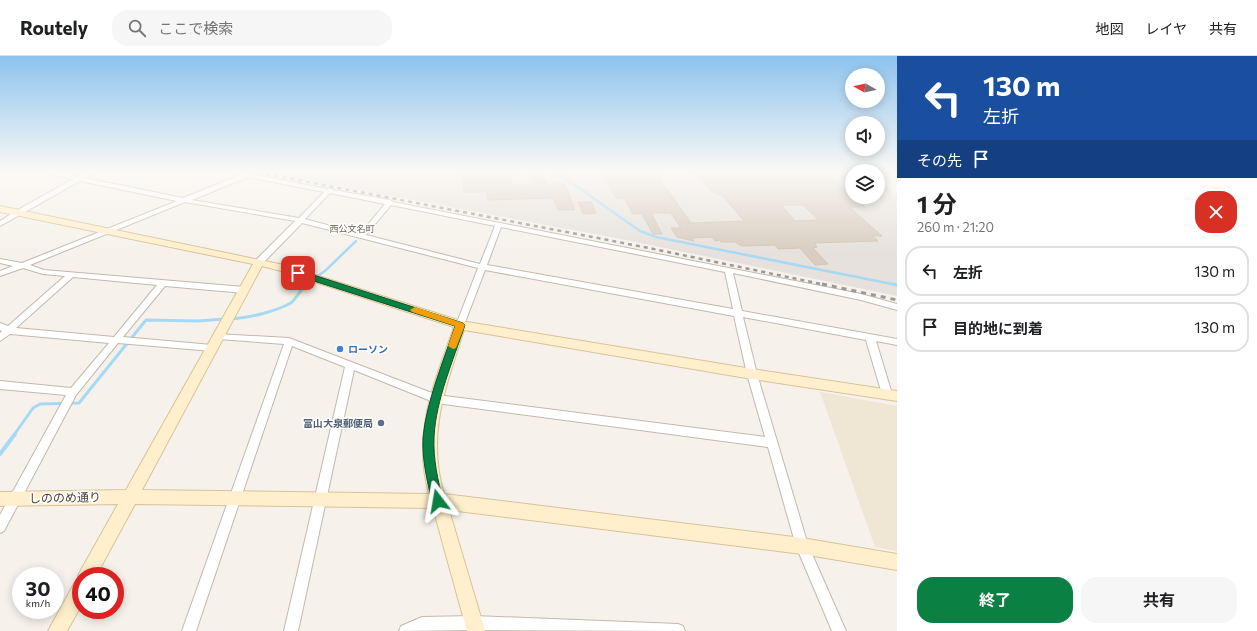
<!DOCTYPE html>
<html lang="ja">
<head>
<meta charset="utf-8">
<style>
  :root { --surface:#fff; --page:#f6f6f6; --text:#202124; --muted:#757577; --line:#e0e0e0; --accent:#0b8043 }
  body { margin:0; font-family:Commissioner,"Noto Sans JP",sans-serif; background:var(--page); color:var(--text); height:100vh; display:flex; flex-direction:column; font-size:15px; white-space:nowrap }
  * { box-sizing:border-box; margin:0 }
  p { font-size:13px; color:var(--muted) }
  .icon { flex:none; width:22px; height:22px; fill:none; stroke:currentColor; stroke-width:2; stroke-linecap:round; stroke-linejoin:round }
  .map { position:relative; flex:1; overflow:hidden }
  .panel { display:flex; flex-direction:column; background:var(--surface); width:360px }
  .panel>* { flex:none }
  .hud { background:#1a4fa0; color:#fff; overflow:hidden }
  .needle { width:26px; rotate:278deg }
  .controls { position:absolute; left:845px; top:12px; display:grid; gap:8px }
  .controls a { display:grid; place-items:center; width:40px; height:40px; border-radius:50%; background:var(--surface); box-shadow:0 2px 10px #0003; font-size:20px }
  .speed { position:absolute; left:12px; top:511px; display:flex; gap:8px; font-size:20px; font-weight:700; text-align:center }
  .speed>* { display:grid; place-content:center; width:52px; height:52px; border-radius:50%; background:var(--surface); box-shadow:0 2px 10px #0003; line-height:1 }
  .speed small { font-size:10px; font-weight:400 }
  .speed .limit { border:6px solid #d22; background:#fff; color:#111 }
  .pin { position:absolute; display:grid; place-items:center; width:34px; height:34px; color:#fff; margin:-17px; border-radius:8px; box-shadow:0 2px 6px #0006 }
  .me { position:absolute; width:44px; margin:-22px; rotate:346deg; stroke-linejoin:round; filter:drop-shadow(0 0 3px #0008) }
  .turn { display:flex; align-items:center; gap:14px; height:84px; padding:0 20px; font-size:18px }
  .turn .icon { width:52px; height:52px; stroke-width:2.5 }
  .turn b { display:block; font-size:28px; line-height:34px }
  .then { display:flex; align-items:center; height:38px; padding:0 20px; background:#0003; gap:8px; font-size:15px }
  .round { display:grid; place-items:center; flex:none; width:42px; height:42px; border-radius:16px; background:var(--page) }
  .head { display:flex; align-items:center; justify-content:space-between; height:68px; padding:0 20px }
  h1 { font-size:24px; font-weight:700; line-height:30px }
  .button { display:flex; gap:8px; margin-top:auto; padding:8px 20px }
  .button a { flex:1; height:46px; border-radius:16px; background:var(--accent); color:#fff; font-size:16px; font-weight:700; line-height:46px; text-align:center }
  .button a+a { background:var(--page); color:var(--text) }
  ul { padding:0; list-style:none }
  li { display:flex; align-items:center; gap:12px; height:50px; margin:0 8px 6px; padding:0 12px; border:2px solid var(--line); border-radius:16px }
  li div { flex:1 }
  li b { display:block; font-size:15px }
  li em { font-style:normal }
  header { display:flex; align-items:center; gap:24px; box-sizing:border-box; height:56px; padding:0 20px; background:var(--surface); border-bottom:1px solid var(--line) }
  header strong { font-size:19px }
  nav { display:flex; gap:22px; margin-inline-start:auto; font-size:14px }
  .search { width:280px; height:36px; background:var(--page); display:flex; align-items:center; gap:10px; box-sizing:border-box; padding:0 14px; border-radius:16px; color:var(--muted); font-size:15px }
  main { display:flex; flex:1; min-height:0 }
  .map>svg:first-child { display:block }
  .industrial { fill:#e6e1dc }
  .education { fill:#efe6d4 }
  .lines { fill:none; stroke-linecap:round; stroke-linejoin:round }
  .stream-far2 { stroke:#a6d9f4; stroke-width:2.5 }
  .stream-far1 { stroke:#a6d9f4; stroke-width:3 }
  .stream { stroke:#a6d9f4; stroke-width:4 }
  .building { fill:#d8cdc0; stroke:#d4c4b2; fill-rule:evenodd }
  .street-casing { stroke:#c2b9ad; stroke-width:2 }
  .secondary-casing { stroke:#d8c399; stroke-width:2 }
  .street { fill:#fff; fill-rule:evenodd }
  .secondary { fill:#ffefcc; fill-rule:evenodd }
  .rail-far1 { stroke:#999; stroke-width:2.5; stroke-dasharray:4 4; stroke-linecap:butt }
  .rail { stroke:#999; stroke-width:3; stroke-dasharray:5 5; stroke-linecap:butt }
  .route { fill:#0b8043; stroke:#07532c }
  .slow { fill:#f59e0b }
  .shop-dot { fill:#3f7fe0; stroke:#fff; stroke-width:1.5 }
  .service-dot { fill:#5c6f8a; stroke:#fff; stroke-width:1.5 }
  .labels { text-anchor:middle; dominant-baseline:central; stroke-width:3; stroke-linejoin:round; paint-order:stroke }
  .far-neighbourhood-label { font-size:9px; fill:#6e5f4f; stroke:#fff }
  .shop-label { font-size:10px; font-weight:bold; fill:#366cbe; stroke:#fff; text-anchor:start }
  .service-label { font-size:10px; font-weight:bold; fill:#4e5e75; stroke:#fff; text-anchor:end }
  .near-street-label { font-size:12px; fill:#4b4238; stroke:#fff }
</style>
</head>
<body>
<header>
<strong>Routely</strong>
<div class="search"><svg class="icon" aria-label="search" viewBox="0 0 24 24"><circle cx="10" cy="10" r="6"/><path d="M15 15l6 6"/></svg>ここで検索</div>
<nav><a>地図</a><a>レイヤ</a><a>共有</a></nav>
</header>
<main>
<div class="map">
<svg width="897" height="575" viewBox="0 0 897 575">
  <rect width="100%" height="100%" fill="#f6f2eb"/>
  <path class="industrial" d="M256 115H852V141H878V124L897 139V240L621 183Z"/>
  <path class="education" d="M820 336 897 350V495L875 491Z"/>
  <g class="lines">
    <path class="stream-far2" d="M555 115 640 175 656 181 897 229
      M306 229 326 214 356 185"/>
    <path class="stream-far1" d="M893 228 897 229
      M230 263C249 262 274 256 291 247 296 243 301 233 307 228
      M14 379 33 352 40 348 79 347 146 264 198 265 224 263"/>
    <path class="stream" d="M0 398 15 378"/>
  </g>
  <path class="building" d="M462 115H512V129L534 128 529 115H540L547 128H565L575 154H558L553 142 488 144 486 136H464Z
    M609 115H654L691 167 744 165 723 140 711 135 695 116 823 115 865 151H849L882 180H873L878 185 814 187 817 191 813 192 828 208 815 209 800 192 778 193 775 189 742 190 735 186H721L720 184 715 185 712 181 692 182 694 185 677 181 671 172H681L671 157H651L662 178H653L642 158H633L624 142H616L603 119H612ZM781 149H803L819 164 795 165Z
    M578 146H591L596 157 583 158Z"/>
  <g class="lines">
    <g class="street-casing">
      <path id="street" d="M40 115H52L78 120 88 115H96L85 122 183 142 240 119 224 115H236L327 133 330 132 333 134 390 144 393 146 861 238 897 248V254L861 244 733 217 742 255 897 283V289L876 285 892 338 890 341 887 342 884 341 882 338 866 284 743 261 757 318 808 489 846 575H832L796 490 768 391 436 347 354 314 298 575H284L345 311 292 290 196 575H182L284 288 219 283 215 280 216 278 289 282 437 339 765 381 747 318 734 260 485 214 464 269 460 272 456 269 478 212 302 167 262 208H256V204L295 165 185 146 30 209 44 214 244 231 248 234 244 237 165 230 123 281 212 289 215 290 217 292 215 294 212 295 118 287 76 339 4 475 0 477V459L66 339 0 333V325L71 332 109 287 10 278 0 285V277L2 275 0 274V267L8 270 65 220 43 218 23 212 0 220V215L13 210 0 207V203L22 207 177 145 80 125 0 170V165L14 156 73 123ZM248 121 324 136 299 162 192 144ZM330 137 385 148 360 178 305 163ZM391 149 495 170 480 208 366 179ZM501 171 725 216 733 253 487 209ZM73 221 157 229 114 281 16 272Z
        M474 560 678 568 683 570 685 575 474 574 399 575 401 570 422 561Z"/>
    </g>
    <g class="secondary-casing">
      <path id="secondary" d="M0 150 284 209 461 265 752 313 897 335V345L752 323 464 274C446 331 426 378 444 438L802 482 897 498V514L802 498 449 454 485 575H467L433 452 135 448 96 520H81V550L67 575H48L75 526 80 524 78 520 81 514 118 448 0 450V436L126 434 253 208 0 156ZM262 210 281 215 454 271C434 328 412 377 429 438L142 434Z"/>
    </g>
    <use href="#street" class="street"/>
    <use href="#secondary" class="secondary"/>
    <path class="rail-far1" d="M251 115 644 191 826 229"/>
    <path class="rail" d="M822 228 897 244"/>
  </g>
  <linearGradient id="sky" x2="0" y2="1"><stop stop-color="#8dc3ed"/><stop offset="0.59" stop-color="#fbf9f6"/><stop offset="1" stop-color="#fbf9f6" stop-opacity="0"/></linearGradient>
  <rect width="897" height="196" fill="url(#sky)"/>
  <path class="route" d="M298 214 463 267 465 269C453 305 436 343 434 381 433 403 438 425 443 445L442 449 438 451 433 449 432 445C427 425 422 403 423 382 426 346 444 304 455 270L295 219 294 217Z"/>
  <path class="slow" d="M415 251 463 267 465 269 456 292 453 293 448 290 455 270 412 256 410 254Z"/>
  <circle class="shop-dot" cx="340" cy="293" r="4"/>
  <circle class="service-dot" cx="381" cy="367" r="4"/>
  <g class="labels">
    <g class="far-neighbourhood-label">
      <text x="352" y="172">西公文名町</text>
    </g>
    <g class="shop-label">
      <text x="348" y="293">ローソン</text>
    </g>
    <g class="service-label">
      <text x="373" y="367">富山大泉郵便局</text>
    </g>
    <g class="near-street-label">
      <text transform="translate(65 441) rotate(-1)">しののめ通り</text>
    </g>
  </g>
</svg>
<div class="controls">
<a><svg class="needle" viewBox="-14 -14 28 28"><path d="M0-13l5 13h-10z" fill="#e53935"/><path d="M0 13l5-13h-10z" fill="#757577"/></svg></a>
<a><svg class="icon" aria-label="sound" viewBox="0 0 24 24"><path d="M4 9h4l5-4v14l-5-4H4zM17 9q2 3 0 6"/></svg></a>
<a><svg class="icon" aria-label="layers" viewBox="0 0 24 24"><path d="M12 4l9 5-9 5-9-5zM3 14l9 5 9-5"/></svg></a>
</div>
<div class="speed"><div>30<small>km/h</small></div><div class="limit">40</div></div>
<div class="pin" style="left:298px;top:217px;background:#d93025"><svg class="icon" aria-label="arrive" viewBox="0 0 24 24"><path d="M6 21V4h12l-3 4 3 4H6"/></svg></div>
<svg class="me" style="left:438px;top:445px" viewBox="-20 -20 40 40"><path d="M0-17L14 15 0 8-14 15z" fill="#0b8043" stroke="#fff" stroke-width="4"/></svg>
</div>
<section class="panel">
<div class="hud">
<div class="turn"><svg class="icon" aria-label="left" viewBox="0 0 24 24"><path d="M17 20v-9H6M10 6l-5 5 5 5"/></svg><div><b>130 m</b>左折</div></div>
<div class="then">その先<svg class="icon" aria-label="arrive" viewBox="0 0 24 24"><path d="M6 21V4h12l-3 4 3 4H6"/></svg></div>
</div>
<div class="head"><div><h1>1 分</h1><p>260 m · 21:20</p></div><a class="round" style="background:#d93025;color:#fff"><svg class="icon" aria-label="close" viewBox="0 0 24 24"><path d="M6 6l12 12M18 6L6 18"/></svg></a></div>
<ul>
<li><svg class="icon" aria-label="left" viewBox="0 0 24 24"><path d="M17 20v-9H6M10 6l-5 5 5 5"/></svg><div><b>左折</b></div><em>130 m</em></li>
<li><svg class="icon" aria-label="arrive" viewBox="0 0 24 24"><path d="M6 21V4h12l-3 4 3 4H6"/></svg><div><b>目的地に到着</b></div><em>130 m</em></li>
</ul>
<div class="button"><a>終了</a><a>共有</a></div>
</section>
</main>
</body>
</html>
